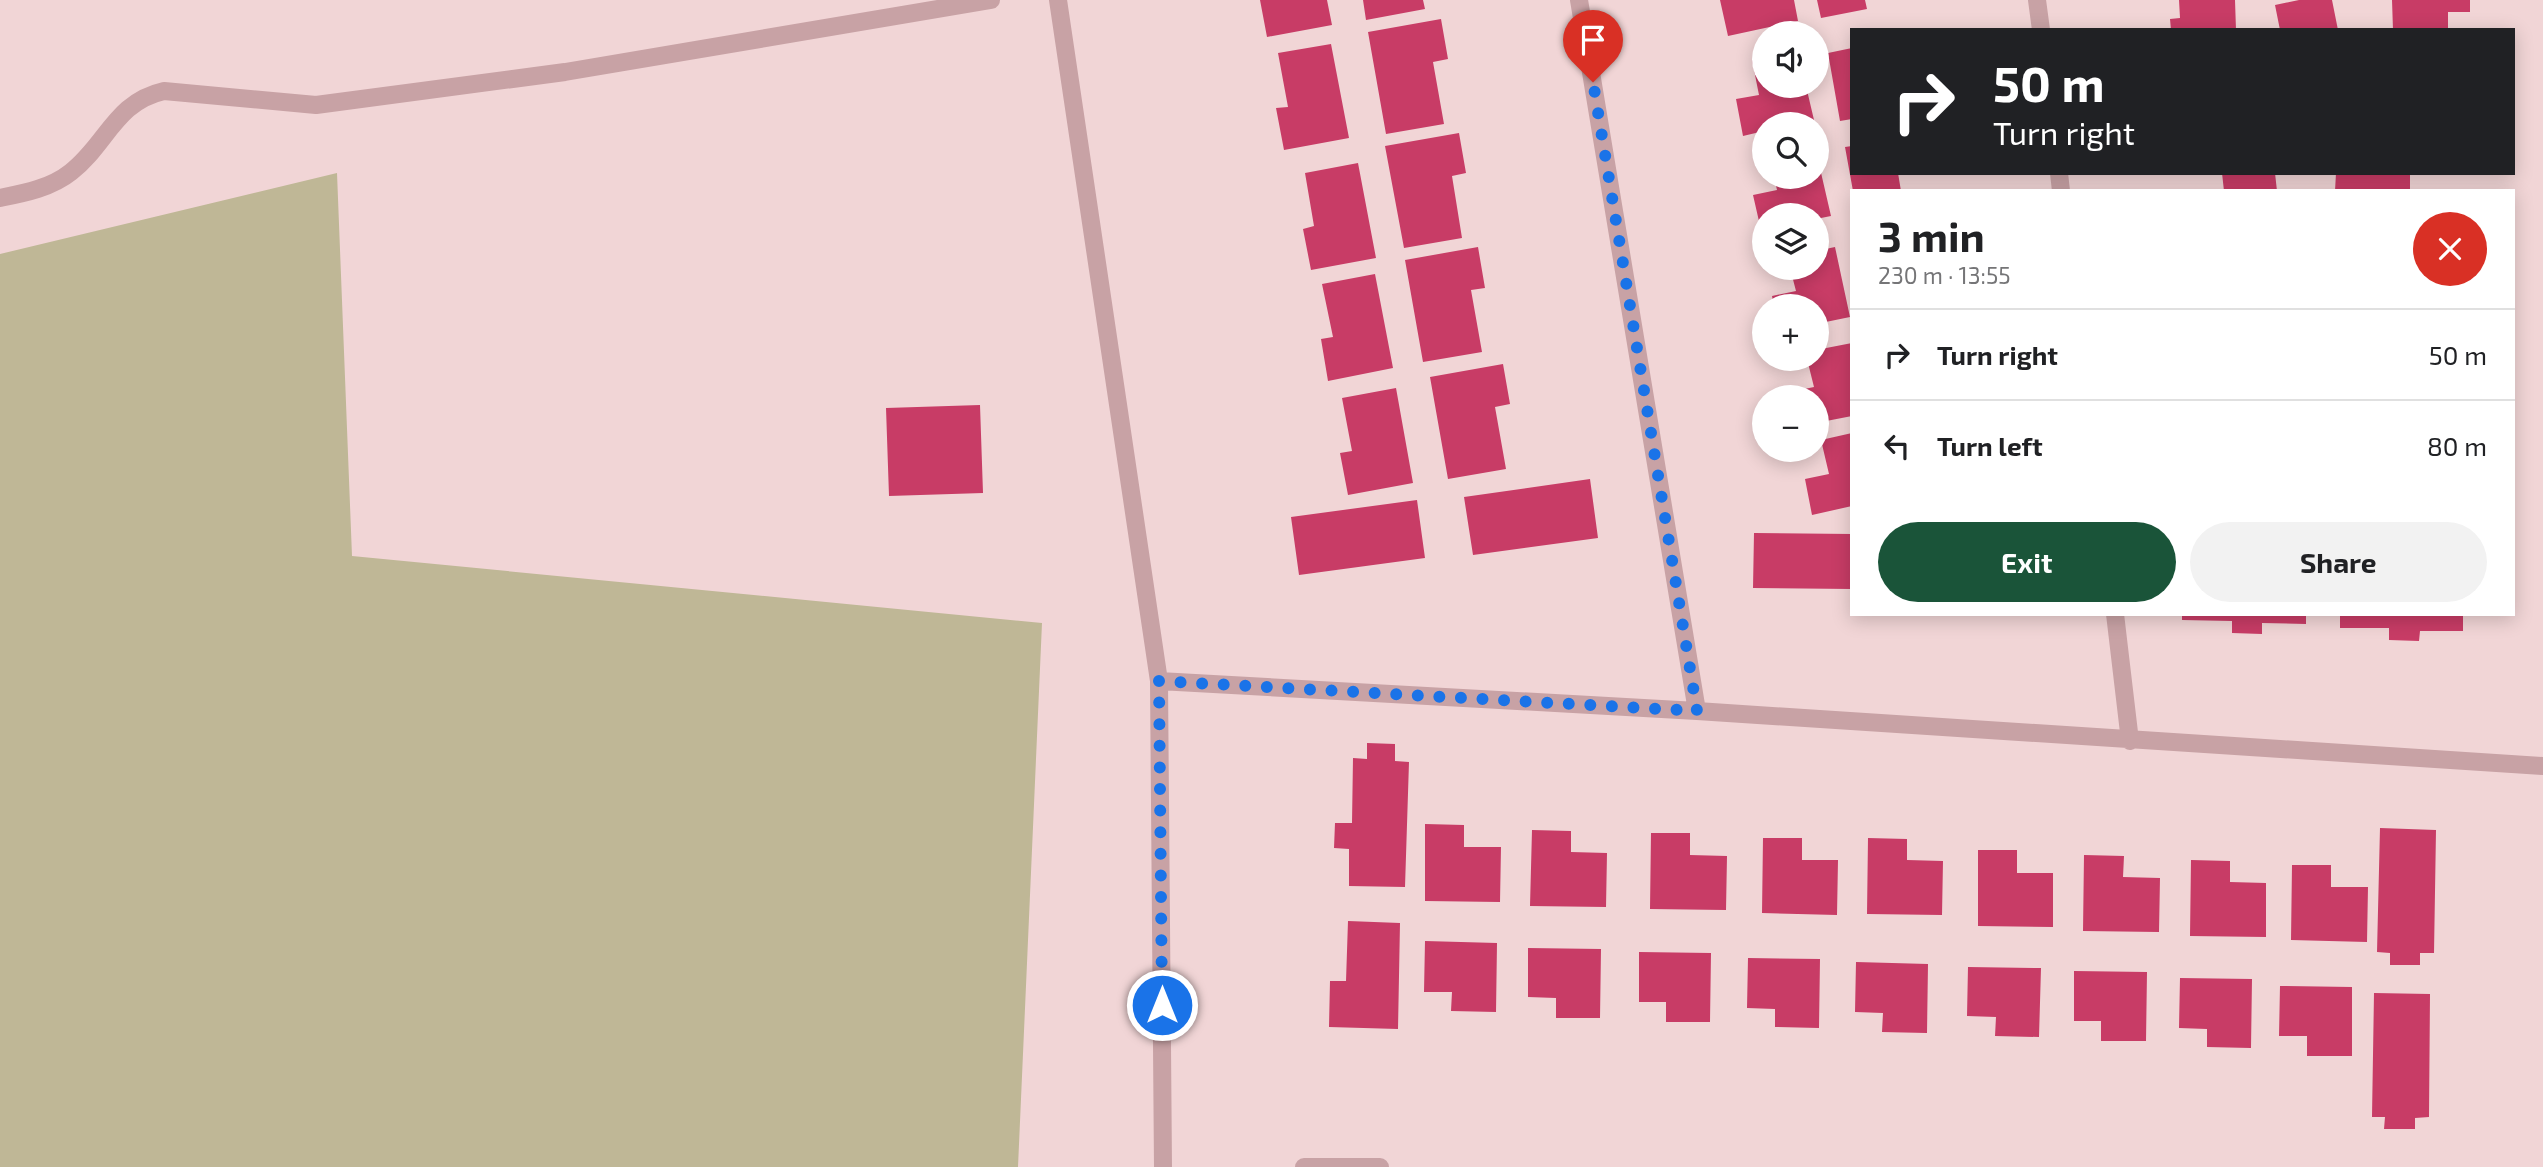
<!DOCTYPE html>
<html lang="en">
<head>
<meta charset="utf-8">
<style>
  :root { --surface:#fff; --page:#f2f2f2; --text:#202124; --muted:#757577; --line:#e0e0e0; --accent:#1a5439 }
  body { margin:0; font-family:"Exo 2",sans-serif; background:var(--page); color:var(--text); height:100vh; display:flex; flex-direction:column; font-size:26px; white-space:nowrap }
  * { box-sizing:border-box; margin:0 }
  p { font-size:23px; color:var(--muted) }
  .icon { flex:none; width:38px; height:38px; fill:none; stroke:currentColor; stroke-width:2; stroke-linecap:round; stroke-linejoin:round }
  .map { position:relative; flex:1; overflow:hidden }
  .panel { position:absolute; left:1850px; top:189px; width:665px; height:427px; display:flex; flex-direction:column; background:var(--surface); border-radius:0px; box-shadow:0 4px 18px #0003 }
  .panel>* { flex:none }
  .guide { position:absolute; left:1850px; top:28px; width:665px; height:147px; border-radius:0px; box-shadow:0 4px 18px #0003; background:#202124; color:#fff; overflow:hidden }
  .buttons { position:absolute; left:1752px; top:21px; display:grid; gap:14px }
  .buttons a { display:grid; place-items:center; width:77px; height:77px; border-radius:50%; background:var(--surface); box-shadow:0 4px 18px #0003; font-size:35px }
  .pin { position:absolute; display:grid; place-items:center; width:60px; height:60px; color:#fff; margin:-72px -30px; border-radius:50% 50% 50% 0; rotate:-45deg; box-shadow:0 0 7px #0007 }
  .pin .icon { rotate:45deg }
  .me { position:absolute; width:77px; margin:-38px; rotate:0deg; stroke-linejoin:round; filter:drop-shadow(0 0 5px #0008) }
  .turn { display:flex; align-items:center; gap:24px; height:147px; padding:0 28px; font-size:32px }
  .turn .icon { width:91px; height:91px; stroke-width:2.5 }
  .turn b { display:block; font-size:49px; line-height:60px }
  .round { display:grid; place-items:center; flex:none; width:74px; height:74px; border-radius:37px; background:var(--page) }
  .head { display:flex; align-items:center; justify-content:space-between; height:119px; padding:0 28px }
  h1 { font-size:42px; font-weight:700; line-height:52px }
  .button { display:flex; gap:14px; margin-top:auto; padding:14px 28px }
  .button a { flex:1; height:80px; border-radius:42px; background:var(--accent); color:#fff; font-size:28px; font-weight:700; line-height:80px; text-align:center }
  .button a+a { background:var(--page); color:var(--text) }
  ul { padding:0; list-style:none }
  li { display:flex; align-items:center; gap:21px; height:91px; padding:0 28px; border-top:2px solid var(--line) }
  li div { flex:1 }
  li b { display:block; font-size:26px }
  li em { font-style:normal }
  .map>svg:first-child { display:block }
  .green { fill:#bfb796 }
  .building { fill:#c83c66 }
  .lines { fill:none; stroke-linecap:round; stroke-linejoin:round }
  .minor { stroke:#c8a2a5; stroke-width:18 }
  .route { stroke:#1a73e8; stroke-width:12; stroke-dasharray:0 21.6 }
</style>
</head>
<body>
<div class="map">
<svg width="2543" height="1167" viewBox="0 0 2543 1167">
  <rect width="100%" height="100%" fill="#f1d5d6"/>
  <path class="green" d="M337 173 352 556 1042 623 1018 1167H0V254Z"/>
  <path class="building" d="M1260 0H1327L1332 25 1267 37Z
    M1363 0H1423L1425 9 1366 20Z
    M1720 0H1794L1798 21 1728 36Z
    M1817 0H1865L1867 9 1821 18Z
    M2179 0H2235L2236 30H2171L2170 19 2180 18Z
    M2299 0H2332L2338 30H2280L2275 5Z
    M2392 0H2470V12H2448V30H2393Z
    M1441 19 1448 59 1433 62 1444 124 1386 134 1368 32Z
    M1331 44 1349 138 1284 150 1276 108 1288 107 1278 53Z
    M1852 48V119L1840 121 1828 53Z
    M1764 57V86H1806L1814 120 1796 124H1764V131L1743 136 1736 99 1759 95 1752 60Z
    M1459 133 1466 173 1452 176 1462 238 1404 248 1385 146Z
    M1852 146V173H1898L1901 191H1853L1845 147Z
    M1816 151 1831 216 1816 219V215H1764V229L1761 230 1753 195 1777 190 1774 177H1816Z
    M1358 163 1376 258 1311 270 1303 229 1314 226 1305 173Z
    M2222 173H2275L2277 191H2224Z
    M2336 173H2410V191H2335Z
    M1478 247 1485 288 1471 290 1482 352 1423 362 1405 260Z
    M1835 247 1850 317 1816 324V306H1774L1772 296 1796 291 1790 268H1816V251Z
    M1375 274 1393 368 1328 381 1321 339 1333 337 1322 284Z
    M1852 343V416L1816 423V397H1791L1790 392 1814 387 1807 359H1816V350Z
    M1503 364 1510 404 1495 407 1506 469 1448 479 1430 377Z
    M1396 388 1413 483 1348 495 1340 453 1352 451 1342 398Z
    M980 405 983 493 889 496 886 408Z
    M1852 433V506L1812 515 1805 479 1829 474 1821 440Z
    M1590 479 1598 538 1473 555 1464 497Z
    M1417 500 1425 558 1299 575 1291 517Z
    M1754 533 1852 534V589L1753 588Z
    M2182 614H2306V624L2262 623V634L2232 633V621L2182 620Z
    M2340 614H2463V631H2420L2419 641 2389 640V628H2340Z
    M1367 743 1395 744V761L1409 762 1405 887 1349 886V849L1334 848 1335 823H1352L1353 758 1367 759Z
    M1425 824 1464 825V847H1501L1500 902 1425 901Z
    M2380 828 2436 830 2434 953H2420V965H2390V953L2377 952Z
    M1532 830 1571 831V852L1607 853 1606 907 1530 906Z
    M1651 833H1690V855L1727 856 1726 910 1650 909Z
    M1763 838H1802V860H1838L1837 915 1762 913Z
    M1868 838 1907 839V860L1943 861 1942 915 1867 914Z
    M1978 850H2017V873H2053V927L1978 926Z
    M2084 855 2124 856 2123 877 2160 878 2159 932 2083 931Z
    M2191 860 2230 861V882L2266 883V937L2190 936Z
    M2292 865H2331V887H2368L2367 942 2291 940Z
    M1348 921 1400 923 1398 1029 1329 1027 1330 981H1346Z
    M1425 941 1497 943 1496 1012 1451 1011 1452 992H1424Z
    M1528 948 1601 949 1600 1018H1556V998L1528 997Z
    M1639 952 1711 953 1710 1022H1666V1002H1639Z
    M1748 958 1820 959 1819 1028 1775 1027V1009L1747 1008Z
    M1856 962 1928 964 1927 1033 1882 1032 1883 1013 1855 1012Z
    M1968 967 2041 968 2039 1037 1995 1036 1996 1017 1967 1016Z
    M2074 971 2147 972 2146 1041H2101V1021H2074Z
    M2180 978 2252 979 2251 1048 2207 1047V1029L2179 1028Z
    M2280 986 2352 987V1056H2307V1036H2279Z
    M2374 993 2430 994 2429 1117 2415 1118V1129H2384L2385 1117H2372Z"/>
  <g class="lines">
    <path class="minor" d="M1058 0 1159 681 1163 1167
      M1579 0 1697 711
      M2037 0 2041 30
      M2059 173 2061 191
      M0 198C25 193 51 188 71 172 107 144 115 102 164 91L316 105 565 72 991 0
      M2115 614 2130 741
      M1159 681 1697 711 2543 766
      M1304 1167H1380"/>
  </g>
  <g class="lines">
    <path class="route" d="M1162 1005 1159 681 1697 711 1593 82"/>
  </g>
</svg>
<div class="buttons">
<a><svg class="icon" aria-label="sound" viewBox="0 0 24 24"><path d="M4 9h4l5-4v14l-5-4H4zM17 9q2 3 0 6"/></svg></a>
<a><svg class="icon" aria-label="search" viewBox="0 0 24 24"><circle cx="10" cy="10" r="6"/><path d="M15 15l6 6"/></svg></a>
<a><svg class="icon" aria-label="layers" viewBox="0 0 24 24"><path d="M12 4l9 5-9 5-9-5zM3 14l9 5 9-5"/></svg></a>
<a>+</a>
<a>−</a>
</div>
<div class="pin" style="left:1593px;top:82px;background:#d93025"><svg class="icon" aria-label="arrive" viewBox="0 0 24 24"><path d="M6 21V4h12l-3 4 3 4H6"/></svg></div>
<svg class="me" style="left:1162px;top:1005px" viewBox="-20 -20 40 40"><circle r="17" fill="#1a73e8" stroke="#fff" stroke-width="3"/><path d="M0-11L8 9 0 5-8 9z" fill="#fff"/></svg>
<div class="guide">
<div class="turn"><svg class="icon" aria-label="right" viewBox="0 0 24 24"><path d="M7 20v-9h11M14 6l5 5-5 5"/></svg><div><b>50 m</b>Turn right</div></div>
</div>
<section class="panel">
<div class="head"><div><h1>3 min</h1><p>230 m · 13:55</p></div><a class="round" style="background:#d93025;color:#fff"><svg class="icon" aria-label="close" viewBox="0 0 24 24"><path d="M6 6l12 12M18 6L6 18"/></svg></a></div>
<ul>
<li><svg class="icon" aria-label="right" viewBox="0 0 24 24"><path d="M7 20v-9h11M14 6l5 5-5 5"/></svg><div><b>Turn right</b></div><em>50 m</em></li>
<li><svg class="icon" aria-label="left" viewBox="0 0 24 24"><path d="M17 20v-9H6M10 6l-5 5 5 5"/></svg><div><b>Turn left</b></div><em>80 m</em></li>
</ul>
<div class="button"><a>Exit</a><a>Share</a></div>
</section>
</div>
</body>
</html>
